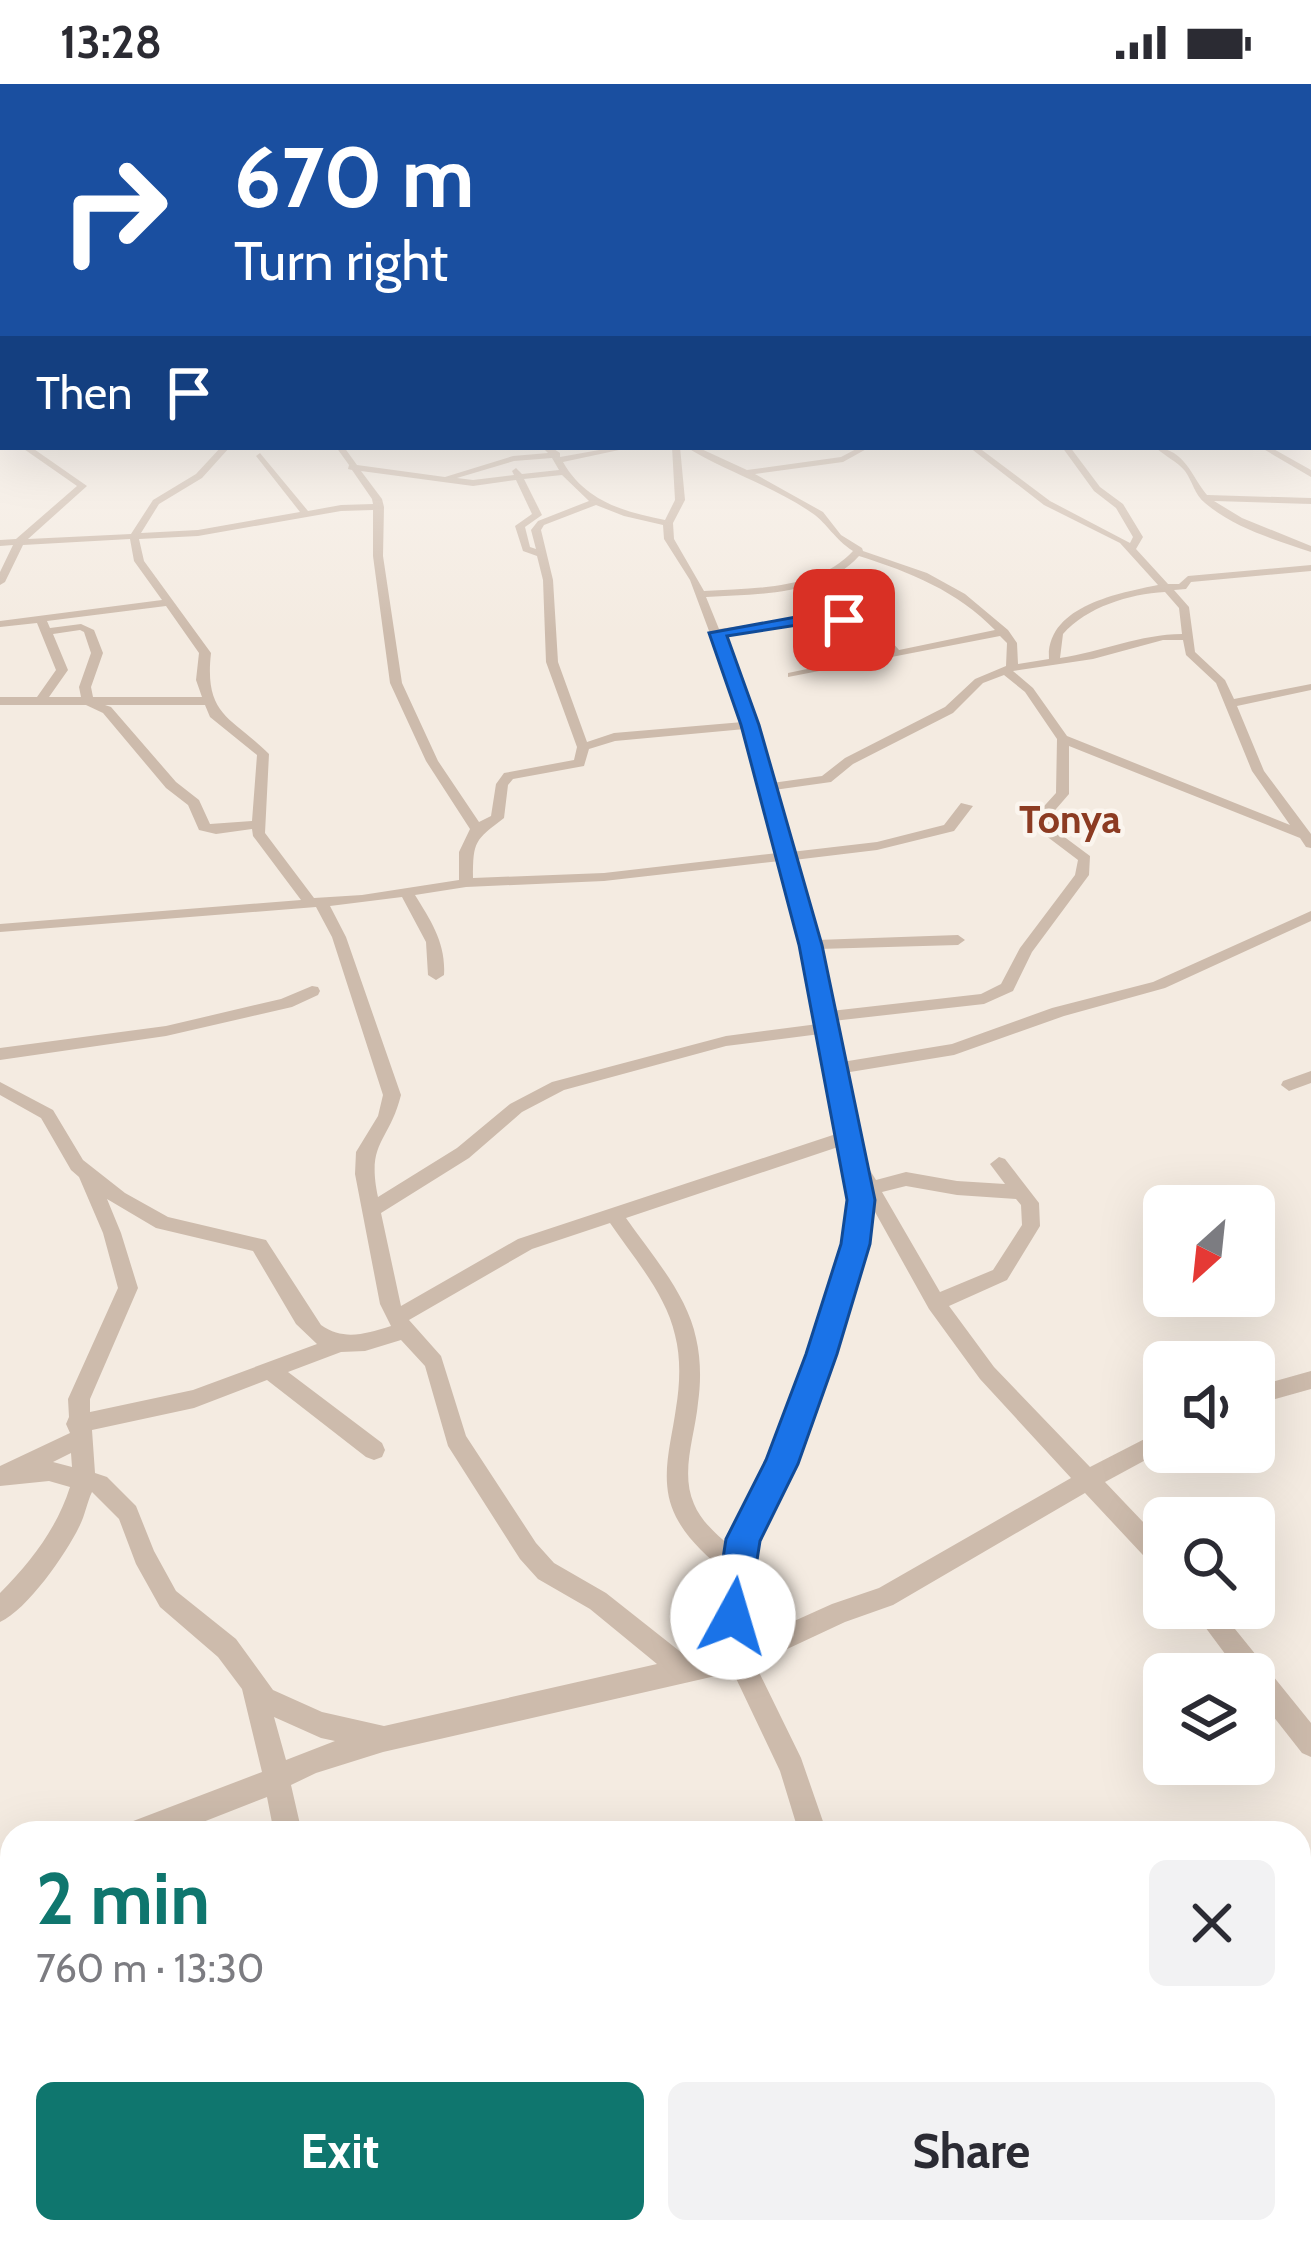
<!DOCTYPE html>
<html lang="en">
<head>
<meta charset="utf-8">
<style>
  :root { --surface:#fff; --page:#f2f2f3; --text:#2b2b33; --muted:#7c7c81; --accent:#0f766e }
  body { margin:0; font-family:Cabin,sans-serif; background:var(--page); color:var(--text); height:100vh; display:flex; flex-direction:column; font-size:45px; white-space:nowrap }
  * { box-sizing:border-box; margin:0 }
  p { font-size:39px; color:var(--muted) }
  .icon { flex:none; width:66px; height:66px; fill:none; stroke:currentColor; stroke-width:2; stroke-linecap:round; stroke-linejoin:round }
  .map { position:relative; flex:1; overflow:hidden }
  .panel { position:absolute; left:0px; top:1737px; width:1311px; height:423px; display:flex; flex-direction:column; background:var(--surface); border-radius:36px 36px 0 0; box-shadow:0 12px 48px #0002 }
  .panel>* { flex:none }
  .hud { position:absolute; left:0px; top:0px; width:1311px; height:366px; box-shadow:0 12px 48px #0002; background:#1a4fa0; color:#fff; overflow:hidden }
  .needle { width:78px; rotate:207deg }
  .controls { position:absolute; left:1143px; top:1101px; display:grid; gap:24px }
  .controls a { display:grid; place-items:center; width:132px; height:132px; border-radius:18px; background:var(--surface); box-shadow:0 12px 48px #0002; font-size:60px }
  .pin { position:absolute; display:grid; place-items:center; width:102px; height:102px; color:#fff; margin:-51px; border-radius:24px; box-shadow:0 6px 18px #0006 }
  .me { position:absolute; width:132px; margin:-66px; rotate:6deg; stroke-linejoin:round; filter:drop-shadow(0 0 9px #0008) }
  .turn { display:flex; align-items:center; gap:42px; height:252px; padding:0 36px; font-size:54px }
  .turn .icon { width:156px; height:156px; stroke-width:2.5 }
  .turn b { display:block; font-size:84px; line-height:102px }
  .then { display:flex; align-items:center; height:114px; padding:0 36px; background:#0003; gap:24px; font-size:45px }
  .round { display:grid; place-items:center; flex:none; width:126px; height:126px; border-radius:18px; background:var(--page) }
  .summary { display:flex; align-items:center; justify-content:space-between; height:204px; padding:0 36px }
  h1 { font-size:72px; font-weight:700; line-height:90px; color:var(--accent) }
  .primary-button { display:flex; gap:24px; margin-top:auto; padding:24px 36px }
  .primary-button a { flex:1; height:138px; border-radius:18px; background:var(--accent); color:#fff; font-size:48px; font-weight:700; line-height:138px; text-align:center }
  .primary-button a+a { background:var(--page); color:var(--text) }
  .status { display:flex; justify-content:space-between; align-items:center; height:84px; padding:0 60px; background:var(--surface); direction:ltr }
  .status svg { height:33px; fill:currentColor }
  .map>svg:first-child { display:block }
  .lines { fill:none; stroke-linecap:round; stroke-linejoin:round }
  .minor { fill:#cdbbac; fill-rule:evenodd }
  .route { fill:#1a73e8; stroke:#114b97; stroke-width:3 }
  .labels { text-anchor:middle; dominant-baseline:central; stroke-width:9; stroke-linejoin:round; paint-order:stroke }
  .far-quarter-label { font-size:39px; font-weight:bold; fill:#8c3b22; stroke:#fbf5ee }
</style>
</head>
<body>
<div class="status"><b>13:28</b><svg viewBox="0 0 49 12"><path d="M0 12V9h3v3zM5 12V6h3v6zM10 12V3h3v9zM15 12V0h3v12zM26 1h20v11H26zM47 4h2v5h-2z"/></svg></div>
<div class="map">
<svg width="1311" height="2158" viewBox="0 0 1311 2158">
  <rect width="100%" height="100%" fill="#f4ebe1"/>
  <g class="lines">
    <path class="minor" d="M0 272 3 273V277L0 276Z
      M1308 275 1311 276V280L1308 279Z
      M0 306H3V310H0Z
      M1308 333H1311V337H1308Z
      M0 353H3V358H0Z
      M21 363H31L87 402 28 455 131 450 153 416 196 390 221 363H230L202 394 159 420 141 449 198 446 300 428 256 372 260 369 308 427 341 421 373 420 372 415 352 386 348 385 349 381 336 363H344L357 381 445 393 513 372 548 369 542 363H551L560 369V373L616 363H633L563 378C585 417 624 428 665 436L675 416 672 363H680L685 416 673 439 674 455 704 507C754 504 817 506 853 467 834 455 828 440 812 429 772 401 726 388 686 363H697L747 386 841 373 860 363H870L843 378 755 390 823 428 841 451 862 464 863 467 927 489 965 510 1008 546 1017 559 1018 580 1049 575C1046 522 1119 509 1158 501L1120 459 1044 421 969 363H978L1050 417 1130 459 1133 453 1116 424 1094 407 1062 363H1070L1100 403 1123 420 1143 453 1136 465 1168 500H1179L1188 492 1311 481V487L1191 498 1186 505 1174 506 1189 523 1195 568 1225 596 1234 615 1311 600V606L1237 622 1264 687 1311 750V764L1306 763 1300 754 1069 662V710L1050 732 1051 743 1090 772 1089 791 1032 868 1013 907 984 920 833 937 837 944 842 978 952 960 1052 924 1153 898 1311 827V837L1165 904 1064 932 954 971 844 989 863 1079 866 1080 876 1096 906 1088 957 1097 1005 1100 990 1080 999 1073 1005 1075 1039 1119 1040 1142 1007 1196 949 1222 994 1283 1090 1383 1164 1345V1366L1105 1398 1164 1460V1488L1156 1485 1085 1409 893 1521 845 1538 755 1580 801 1674 827 1749H799L780 1687 733 1588 383 1668 316 1689 291 1701 302 1749H274L267 1713 175 1749H124L128 1739 262 1688 242 1605 218 1573 160 1523 136 1480 119 1435 92 1408C87 1418 85 1432 79 1443 66 1470 27 1526 0 1538V1509C31 1478 57 1444 70 1403L49 1397 0 1402V1382L70 1349 66 1340 69 1333 68 1315 118 1204 103 1149 79 1093 71 1086 41 1034 0 1011V998L53 1026 83 1076 125 1109 168 1133 266 1156 321 1241C344 1257 365 1250 391 1242L380 1220 355 1090 356 1068 378 1032 383 1011 332 853 316 823 0 848V840L301 816 253 752 252 745 216 750 199 746 188 721 166 704 103 629 86 621H0V613H37L56 586 37 539 0 543V537L162 516 134 477 130 455 23 461 5 498 0 501V488L13 461 0 462V456L16 455 77 402ZM552 374 559 386 522 390 516 384 512 387 514 391 473 396 457 394 514 377ZM361 387 473 402 516 396 532 430 515 442 523 467 537 472 543 496 546 578 577 663 574 676 504 689 496 700 491 732 479 738 438 677 402 599 383 472 384 423 382 415ZM562 391 589 417 538 437 531 446 536 465 530 463 525 443 542 431 524 395ZM596 421 624 432 663 441 664 455 690 496 743 638 614 649 587 658 558 578 553 496 541 446 544 441ZM373 426V472L390 599 426 677 470 745 459 768V796L362 811 314 814 265 749 269 670C231 632 204 632 211 569L144 477 139 455 198 452 341 427ZM859 472C910 488 957 507 995 546L899 566 875 539 832 530 719 545 706 513C756 510 823 512 859 472ZM1165 508 1179 524 1182 550C1141 550 1101 568 1060 574L1063 550C1087 523 1129 510 1165 508ZM166 522 199 569 196 596 202 613H93L91 603 103 569 94 546 81 540 50 544 47 537ZM832 536 867 543 889 568 788 589V593L1000 552 1007 559 1006 582 975 595 945 623 845 674 822 692 772 699 756 641 722 552ZM80 546 84 548 91 569 79 603 81 613H49L68 586 53 550ZM1163 556H1183L1186 571 1216 599 1252 687 1290 741 1067 652 1033 604 1013 587 1093 575ZM1004 591 1025 608 1057 655 1056 709 1036 731 1037 745 1078 776 1075 791 1020 864 1001 900 981 910 831 927 818 865 958 861 965 856 958 851 816 856 794 776 877 766 954 747 973 722 961 719 944 741 877 758 791 768 774 706 831 698 853 680 953 629 983 599ZM105 621H205L210 633 257 671 252 737 210 740 199 716 176 698 111 623ZM745 645 760 701 758 704 762 707 778 769 604 789 473 794C473 757 475 756 504 734L508 701 513 695 584 682 589 665 615 657ZM780 777 802 861 818 940 726 952 552 998 510 1020 457 1064 378 1113C366 1057 389 1059 401 1011L346 853 330 822 402 813 426 858 428 891 436 896 444 891C446 859 431 837 415 811L466 803 604 797ZM820 950 839 1049 518 1155 401 1222 381 1129 469 1074 522 1028 564 1006 726 962ZM841 1062 852 1116 846 1160 811 1270 771 1377 730 1462C716 1450 701 1437 694 1420 680 1388 695 1352 698 1319 701 1298 701 1275 696 1254 687 1210 651 1170 626 1134ZM906 1102 957 1111 1016 1115 1021 1121 1022 1141 993 1186 940 1208 882 1108ZM107 1115 156 1144 253 1167 296 1240 317 1260 193 1306 90 1328V1315L138 1204 121 1149ZM870 1119 929 1225 980 1295 1071 1394 879 1504 832 1520 750 1557C746 1523 744 1489 754 1457 764 1428 784 1402 794 1374 825 1292 861 1206 870 1119ZM610 1139C633 1173 666 1210 675 1251 681 1274 680 1300 676 1324 671 1361 658 1398 676 1433 688 1456 706 1471 725 1488L721 1509 726 1565 687 1573 606 1509 554 1479 536 1459 466 1352 441 1272 409 1236 532 1165ZM401 1256 425 1282 448 1362 520 1475 538 1495 590 1525 657 1580 384 1642 322 1628 273 1606 236 1555 176 1507 154 1467 136 1422 107 1393 95 1389 92 1346 194 1324 267 1296 366 1373 374 1376 382 1373 385 1366 382 1359 288 1288 341 1268 365 1267ZM71 1369 72 1383 53 1378ZM274 1633 321 1654 335 1657 286 1676Z
      M1155 363C1186 366 1191 392 1207 411L1311 414V420L1214 417 1242 434 1311 462V468C1276 456 1234 444 1205 419 1194 410 1193 398 1185 387 1178 378 1163 371 1155 363Z
      M1260 363H1270L1311 386V393Z
      M312 902 318 903 320 907 318 911 292 923 166 952 0 976V964L166 942 281 915Z
      M1311 987V999L1289 1007 1281 1001 1283 997Z
      M1311 1287V1305L1254 1321V1303Z
      M1191 1524H1218L1311 1639V1673L1302 1669 1254 1608V1590H1240Z
      M12 1789V1817L0 1822V1794Z
      M1299 1908 1311 1916V1961L1299 1954Z
      M340 2148H372L370 2158H338Z
      M527 2148H559V2158H527Z
      M831 2148H863L865 2158H833Z
      M1077 2148H1118L1122 2158H1081Z"/>
  </g>
  <linearGradient id="sky" x2="0" y2="1"><stop stop-color="#7eb2d2"/><stop offset="0.45" stop-color="#faf6f2"/><stop offset="1" stop-color="#faf6f2" stop-opacity="0"/></linearGradient>
  <rect width="1311" height="550" fill="url(#sky)"/>
  <path class="route" d="M823 528 852 536 844 541 823 537 727 552 759 641 822 861 875 1116 870 1160 837 1270 798 1380 760 1457 746 1546 733 1551 720 1546 714 1533 726 1455 766 1376 806 1270 841 1160 847 1116 799 861 741 641 709 549Z"/>
  <g class="labels">
    <g class="far-quarter-label">
      <text x="1070" y="735">Tonya</text>
    </g>
  </g>
</svg>
<div class="controls">
<a><svg class="needle" viewBox="-14 -14 28 28"><path d="M0-13l5 13h-10z" fill="#e53935"/><path d="M0 13l5-13h-10z" fill="#7c7c81"/></svg></a>
<a><svg class="icon" aria-label="sound" viewBox="0 0 24 24"><path d="M4 9h4l5-4v14l-5-4H4zM17 9q2 3 0 6"/></svg></a>
<a><svg class="icon" aria-label="search" viewBox="0 0 24 24"><circle cx="10" cy="10" r="6"/><path d="M15 15l6 6"/></svg></a>
<a><svg class="icon" aria-label="layers" viewBox="0 0 24 24"><path d="M12 4l9 5-9 5-9-5zM3 14l9 5 9-5"/></svg></a>
</div>
<div class="pin" style="left:844px;top:536px;background:#d93025"><svg class="icon" aria-label="arrive" viewBox="0 0 24 24"><path d="M6 21V4h12l-3 4 3 4H6"/></svg></div>
<svg class="me" style="left:733px;top:1533px" viewBox="-20 -20 40 40"><circle r="19" fill="#fff"/><path d="M0-13L10 11 0 6-10 11z" fill="#1a73e8"/></svg>
<div class="hud">
<div class="turn"><svg class="icon" aria-label="right" viewBox="0 0 24 24"><path d="M7 20v-9h11M14 6l5 5-5 5"/></svg><div><b>670 m</b>Turn right</div></div>
<div class="then">Then<svg class="icon" aria-label="arrive" viewBox="0 0 24 24"><path d="M6 21V4h12l-3 4 3 4H6"/></svg></div>
</div>
<section class="panel">
<div class="summary"><div><h1>2 min</h1><p>760 m · 13:30</p></div><a class="round"><svg class="icon" aria-label="close" viewBox="0 0 24 24"><path d="M6 6l12 12M18 6L6 18"/></svg></a></div>
<div class="primary-button"><a>Exit</a><a>Share</a></div>
</section>
</div>
</body>
</html>
